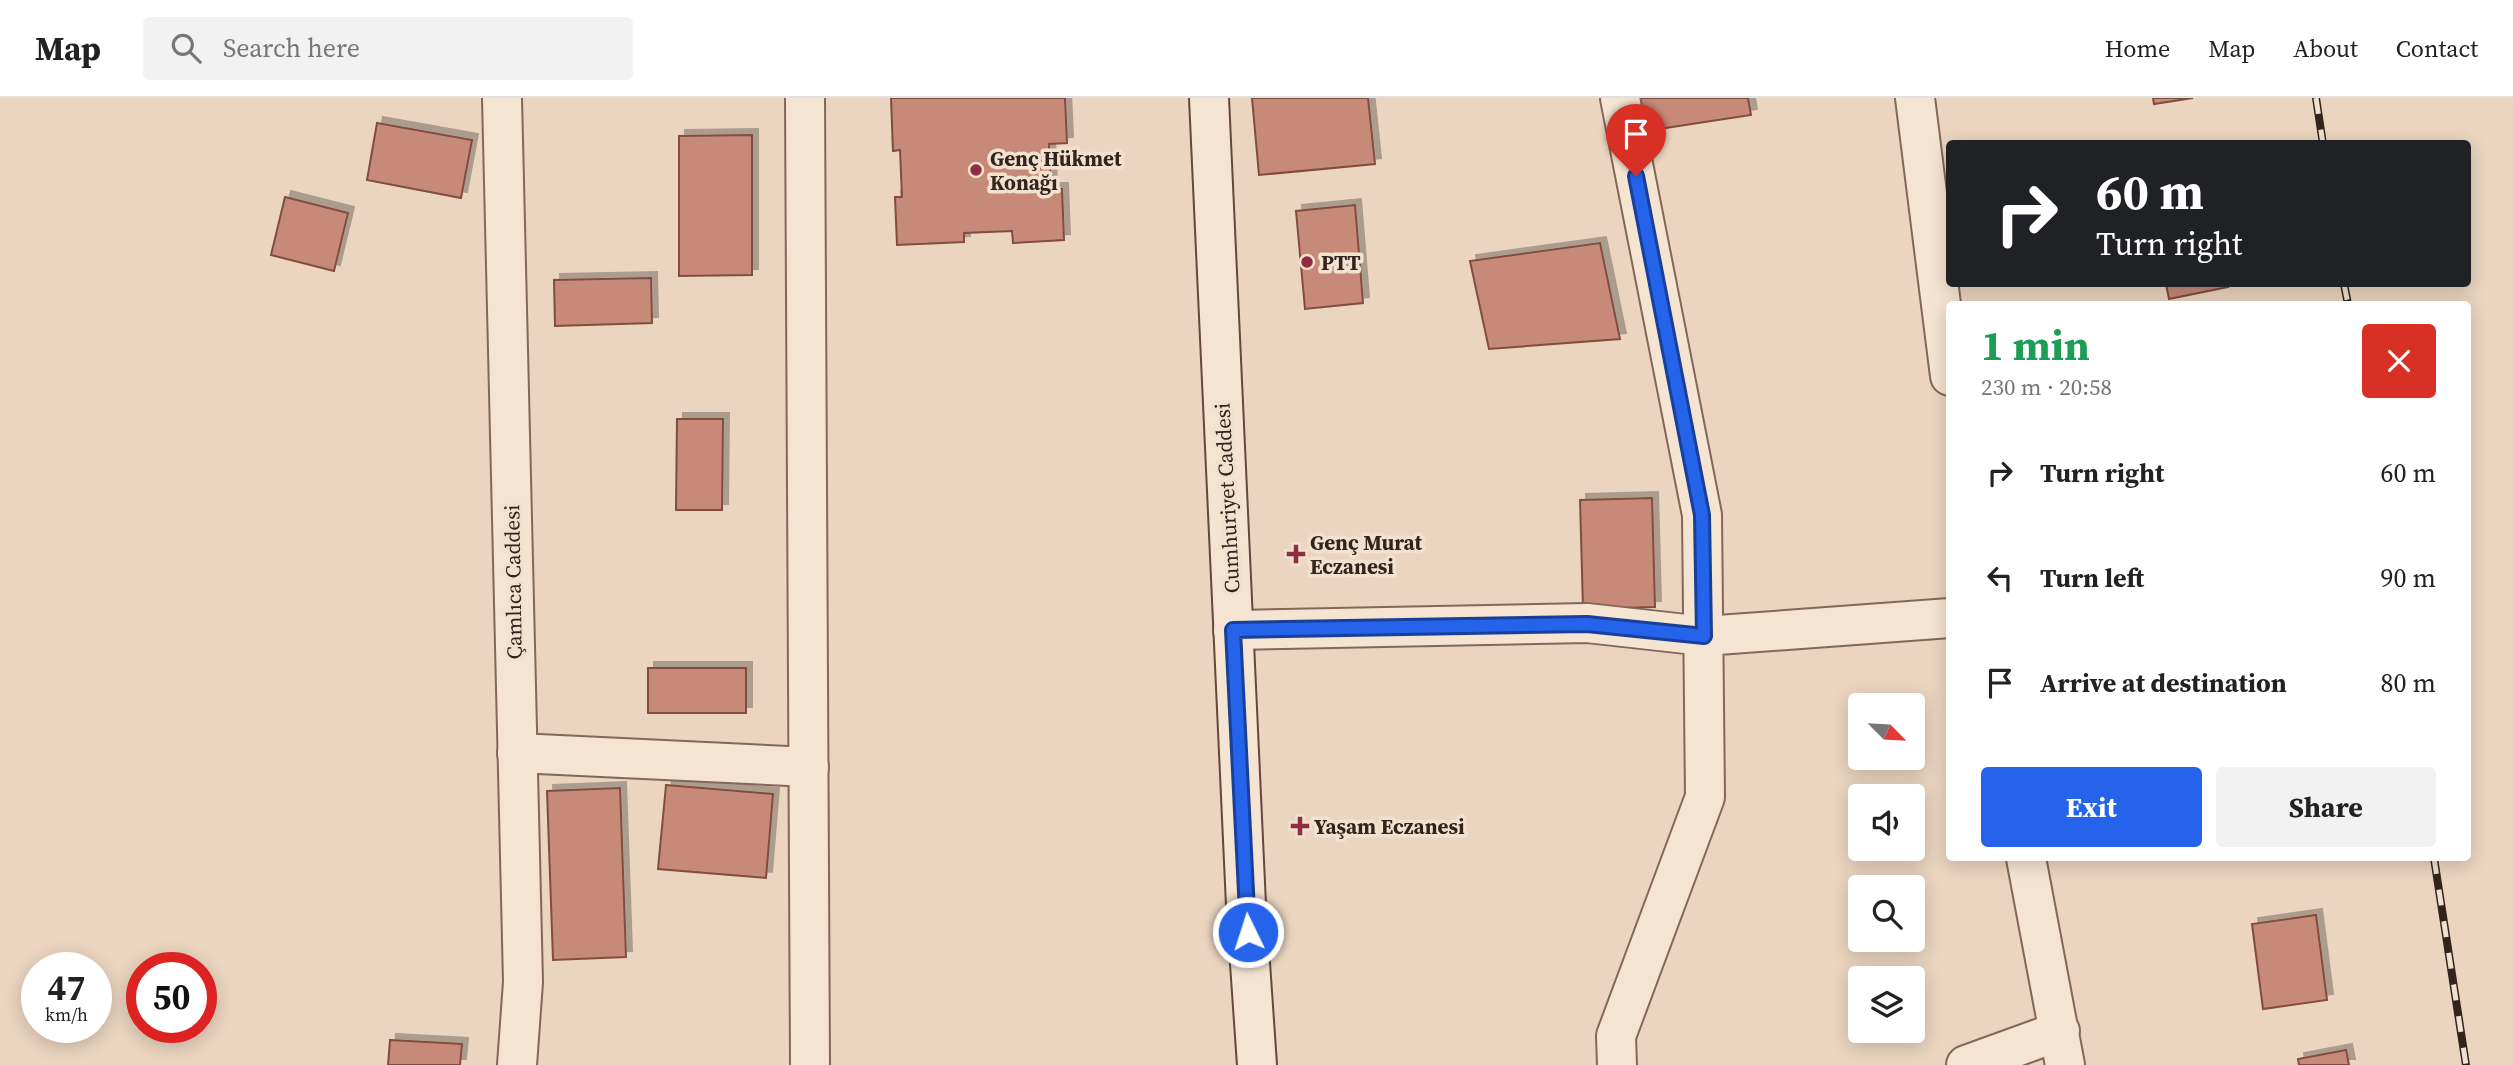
<!DOCTYPE html>
<html lang="en">
<head>
<meta charset="utf-8">
<style>
  :root { --surface:#fff; --page:#f2f2f2; --text:#222; --muted:#767676; --line:#e0e0e0; --accent:#2563eb }
  body { margin:0; font-family:"Source Serif 4",serif; background:var(--page); color:var(--text); height:100vh; display:flex; flex-direction:column; font-size:26px; white-space:nowrap }
  * { box-sizing:border-box; margin:0 }
  p { font-size:23px; color:var(--muted) }
  .icon { flex:none; width:38px; height:38px; fill:none; stroke:currentColor; stroke-width:2; stroke-linecap:round; stroke-linejoin:round }
  .map { position:relative; flex:1; overflow:hidden }
  .side { position:absolute; left:1946px; top:203px; width:525px; height:560px; display:flex; flex-direction:column; background:var(--surface); border-radius:7px; box-shadow:0 4px 18px #0003 }
  .side>* { flex:none }
  .banner { position:absolute; left:1946px; top:42px; width:525px; height:147px; border-radius:7px; box-shadow:0 4px 18px #0003; background:#202124; color:#fff; overflow:hidden }
  .needle { width:46px; rotate:114deg }
  .tools { position:absolute; left:1848px; top:595px; display:grid; gap:14px }
  .tools a { display:grid; place-items:center; width:77px; height:77px; border-radius:7px; background:var(--surface); box-shadow:0 4px 18px #0003; font-size:35px }
  .speed { position:absolute; left:21px; top:854px; display:flex; gap:14px; font-size:35px; font-weight:700; text-align:center }
  .speed>* { display:grid; place-content:center; width:91px; height:91px; border-radius:50%; background:var(--surface); box-shadow:0 4px 18px #0003; line-height:1 }
  .speed small { font-size:18px; font-weight:400 }
  .speed .limit { border:10px solid #d22; background:#fff; color:#111 }
  .pin { position:absolute; display:grid; place-items:center; width:60px; height:60px; color:#fff; margin:-72px -30px; border-radius:50% 50% 50% 0; rotate:-45deg; box-shadow:0 0 7px #0007 }
  .pin .icon { rotate:45deg }
  .me { position:absolute; width:77px; margin:-38px; rotate:356deg; stroke-linejoin:round; filter:drop-shadow(0 0 5px #0008) }
  .turn { display:flex; align-items:center; gap:24px; height:147px; padding:0 35px; font-size:32px }
  .turn .icon { width:91px; height:91px; stroke-width:2.5 }
  .turn b { display:block; font-size:49px; line-height:60px }
  .round { display:grid; place-items:center; flex:none; width:74px; height:74px; border-radius:7px; background:var(--page) }
  .summary { display:flex; align-items:center; justify-content:space-between; height:119px; padding:0 35px }
  h1 { font-size:42px; font-weight:700; line-height:52px; color:#1e9e55 }
  .primary-button { display:flex; gap:14px; margin-top:auto; padding:14px 35px }
  .primary-button a { flex:1; height:80px; border-radius:7px; background:var(--accent); color:#fff; font-size:28px; font-weight:700; line-height:80px; text-align:center }
  .primary-button a+a { background:var(--page); color:var(--text) }
  ul { padding:0; list-style:none }
  li { display:flex; align-items:center; gap:21px; height:105px; padding:0 35px }
  li div { flex:1 }
  li b { display:block; font-size:26px }
  li em { font-style:normal }
  header { display:flex; align-items:center; gap:42px; box-sizing:border-box; height:98px; padding:0 35px; background:var(--surface); border-bottom:2px solid var(--line) }
  header strong { font-size:33px }
  nav { display:flex; gap:38px; margin-inline-start:auto; font-size:24px }
  .search { width:490px; height:63px; background:var(--page); display:flex; align-items:center; gap:18px; box-sizing:border-box; padding:0 24px; border-radius:7px; color:var(--muted); font-size:26px }
  .map>svg:first-child { display:block }
  .building { fill:#c78978; stroke:#804d41; stroke-width:2; filter:url(#shadow) }
  .lines { fill:none; stroke-linecap:round; stroke-linejoin:round }
  .minor-casing { stroke:#836759; stroke-width:42 }
  .tertiary-casing { stroke:#836759; stroke-width:42 }
  .secondary-casing { stroke:#64483d; stroke-width:42 }
  .minor { stroke:#f6e4d3; stroke-width:38 }
  .tertiary { stroke:#f6e4d3; stroke-width:38 }
  .secondary { stroke:#f6e4d3; stroke-width:38 }
  .rail-casing { stroke:#33231d; stroke-width:8 }
  .rail { stroke:#f3e1cf; stroke-width:5; stroke-dasharray:16; stroke-linecap:butt }
  .route-casing { stroke:#184099; stroke-width:18 }
  .route { stroke:#2563eb; stroke-width:12 }
  .poi-dot { fill:#8e2d42; stroke:#f3e1cf; stroke-width:2.5 }
  .labels { text-anchor:middle; dominant-baseline:central; stroke-width:7; stroke-linejoin:round; paint-order:stroke }
  .poi-label { font-size:21px; font-weight:bold; fill:#33231d; stroke:#f3e1cf; text-anchor:start }
  .street-label { font-size:21px; fill:#33231d; stroke:#f3e1cf }
</style>
</head>
<body>
<header>
<strong>Map</strong>
<div class="search"><svg class="icon" aria-label="search" viewBox="0 0 24 24"><circle cx="10" cy="10" r="6"/><path d="M15 15l6 6"/></svg>Search here</div>
<nav><a>Home</a><a>Map</a><a>About</a><a>Contact</a></nav>
</header>
<div class="map">
<svg width="2513" height="967" viewBox="0 0 2513 967">
  <defs>
    <filter id="shadow"><feDropShadow dx="6" dy="-6" stdDeviation="0" flood-color="#0004"/></filter>
  </defs>
  <rect width="100%" height="100%" fill="#ebd5c0"/>
  <path class="building" d="M891 0H1065L1067 45 1049 46 1051 91H1062L1064 142 1013 145 1012 133 964 135V144L897 147 895 99H902L900 52 893 53Z
    M1252 0H1368L1375 66 1259 77Z
    M1634 0H1748L1751 17 1639 34Z
    M2153 0H2193L2154 6Z
    M377 25 472 42 461 100 367 82Z
    M752 37V177L679 178V38Z
    M285 99 348 115 334 173 271 157Z
    M1355 107 1363 205 1305 211 1296 113Z
    M1600 145 1620 241 1489 251 1470 163Z
    M651 180 652 225 555 228 554 182Z
    M2166 186H2227L2228 189 2169 201Z
    M677 321H723L722 412H676Z
    M1652 400 1655 509 1583 511 1580 402Z
    M648 570H746V615H648Z
    M666 687 773 696 766 780 658 771Z
    M620 690 626 859 553 862 547 693Z
    M2316 817 2327 902 2263 911 2252 826Z
    M390 942 462 946 460 967H388Z
    M2346 952 2349 967H2299L2298 961Z"/>
  <g class="lines">
    <g class="minor-casing">
      <path id="minor" d="M1915 0 1950 278
        M1233 532 1587 525 1704 538 1950 520
        M517 655 809 669
        M2026 760 2065 967
        M1617 967 1616 938 1705 699 1702 417 1620 0
        M1966 967 2060 933"/>
    </g>
    <g class="tertiary-casing">
      <path id="tertiary" d="M502 0 523 884 517 967
        M805 0 810 967"/>
    </g>
    <g class="secondary-casing">
      <path id="secondary" d="M1209 0 1246 807 1257 967"/>
    </g>
    <use href="#minor" class="minor"/>
    <use href="#tertiary" class="tertiary"/>
    <use href="#secondary" class="secondary"/>
    <g class="rail-casing">
      <path id="rail" d="M2316 0 2323 46
        M2344 186 2348 206
        M2434 760 2466 967"/>
    </g>
    <use href="#rail" class="rail"/>
  </g>
  <g class="lines">
    <g class="route-casing">
      <path id="route" d="M1248 834 1233 532 1587 526 1704 538 1702 417 1636 78"/>
    </g>
    <use href="#route" class="route"/>
  </g>
  <g class="poi-dot">
    <circle cx="976" cy="72" r="7"/>
    <circle cx="1307" cy="164" r="7"/>
    <path d="M1292.5 445.5h7v7h7v7h-7v7h-7v-7h-7v-7h7z"/>
    <path d="M1296.5 717.5h7v7h7v7h-7v7h-7v-7h-7v-7h7z"/>
  </g>
  <g class="labels">
    <g class="poi-label">
      <text x="990" y="60">Genç Hükmet<tspan x="990" dy="24">Konağı</tspan></text>
      <text x="1321" y="164">PTT</text>
      <text x="1310" y="444">Genç Murat<tspan x="1310" dy="24">Eczanesi</tspan></text>
      <text x="1314" y="728">Yaşam Eczanesi</text>
    </g>
    <g class="street-label">
      <text transform="translate(1227 400) rotate(-93)">Cumhuriyet Caddesi</text>
      <text transform="translate(513 484) rotate(-91)">Çamlıca Caddesi</text>
    </g>
  </g>
</svg>
<div class="tools">
<a><svg class="needle" viewBox="-14 -14 28 28"><path d="M0-13l5 13h-10z" fill="#e53935"/><path d="M0 13l5-13h-10z" fill="#767676"/></svg></a>
<a><svg class="icon" aria-label="sound" viewBox="0 0 24 24"><path d="M4 9h4l5-4v14l-5-4H4zM17 9q2 3 0 6"/></svg></a>
<a><svg class="icon" aria-label="search" viewBox="0 0 24 24"><circle cx="10" cy="10" r="6"/><path d="M15 15l6 6"/></svg></a>
<a><svg class="icon" aria-label="layers" viewBox="0 0 24 24"><path d="M12 4l9 5-9 5-9-5zM3 14l9 5 9-5"/></svg></a>
</div>
<div class="speed"><div>47<small>km/h</small></div><div class="limit">50</div></div>
<div class="pin" style="left:1636px;top:78px;background:#d93025"><svg class="icon" aria-label="arrive" viewBox="0 0 24 24"><path d="M6 21V4h12l-3 4 3 4H6"/></svg></div>
<svg class="me" style="left:1248px;top:834px" viewBox="-20 -20 40 40"><circle r="17" fill="#2563eb" stroke="#fff" stroke-width="3"/><path d="M0-11L8 9 0 5-8 9z" fill="#fff"/></svg>
<div class="banner">
<div class="turn"><svg class="icon" aria-label="right" viewBox="0 0 24 24"><path d="M7 20v-9h11M14 6l5 5-5 5"/></svg><div><b>60 m</b>Turn right</div></div>
</div>
<section class="side">
<div class="summary"><div><h1>1 min</h1><p>230 m · 20:58</p></div><a class="round" style="background:#d93025;color:#fff"><svg class="icon" aria-label="close" viewBox="0 0 24 24"><path d="M6 6l12 12M18 6L6 18"/></svg></a></div>
<ul>
<li><svg class="icon" aria-label="right" viewBox="0 0 24 24"><path d="M7 20v-9h11M14 6l5 5-5 5"/></svg><div><b>Turn right</b></div><em>60 m</em></li>
<li><svg class="icon" aria-label="left" viewBox="0 0 24 24"><path d="M17 20v-9H6M10 6l-5 5 5 5"/></svg><div><b>Turn left</b></div><em>90 m</em></li>
<li><svg class="icon" aria-label="arrive" viewBox="0 0 24 24"><path d="M6 21V4h12l-3 4 3 4H6"/></svg><div><b>Arrive at destination</b></div><em>80 m</em></li>
</ul>
<div class="primary-button"><a>Exit</a><a>Share</a></div>
</section>
</div>
</body>
</html>
